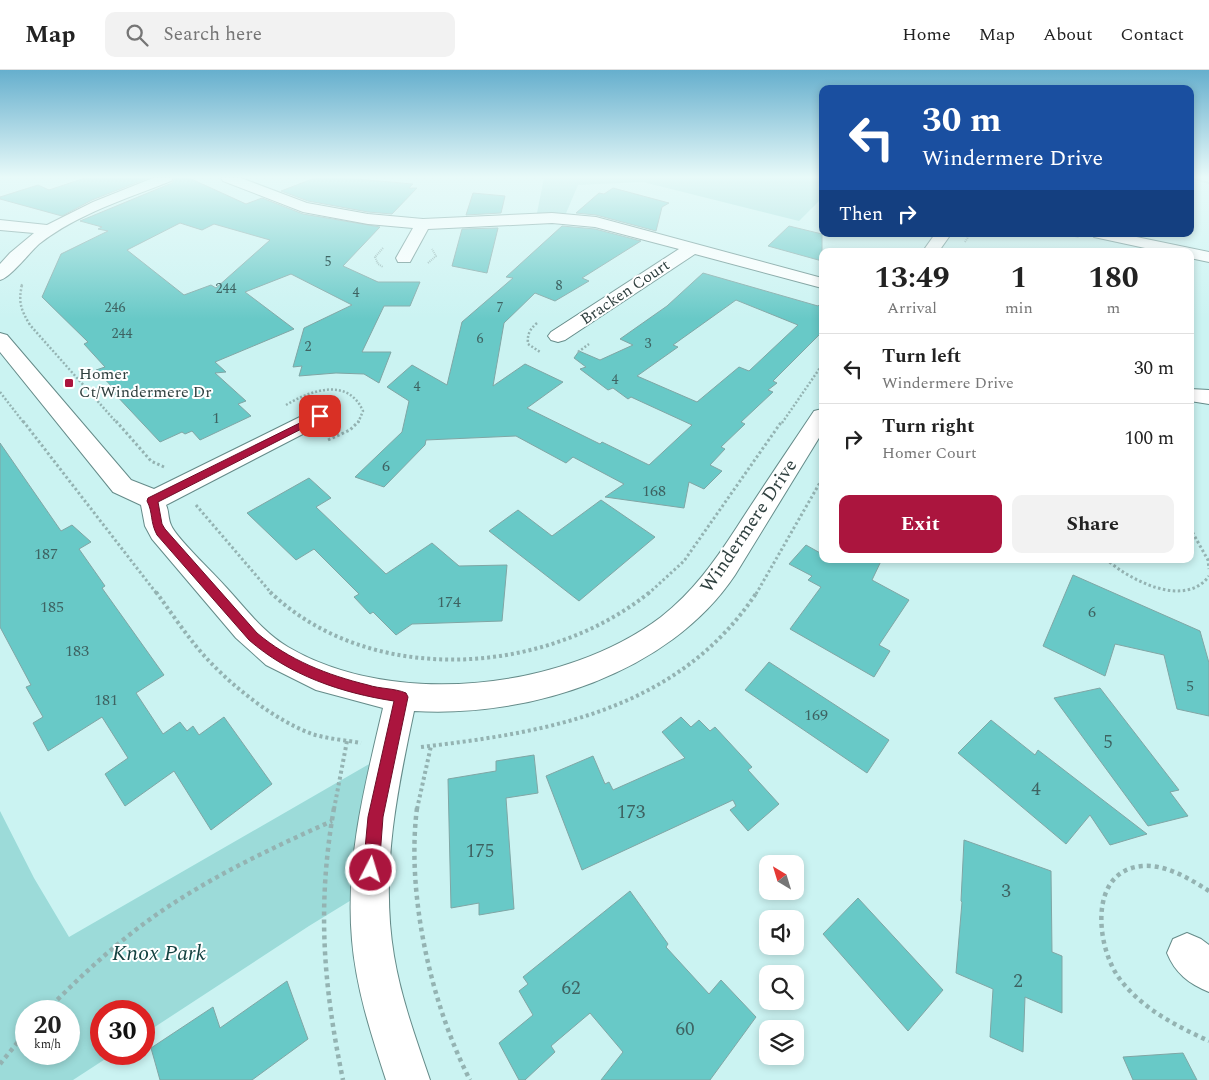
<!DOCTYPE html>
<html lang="en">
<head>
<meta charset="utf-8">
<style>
  :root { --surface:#fff; --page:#f2f2f2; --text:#222; --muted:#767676; --line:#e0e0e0; --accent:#ab153e }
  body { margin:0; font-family:Spectral,serif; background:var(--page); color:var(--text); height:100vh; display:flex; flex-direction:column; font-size:19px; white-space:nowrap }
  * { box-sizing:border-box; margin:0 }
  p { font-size:16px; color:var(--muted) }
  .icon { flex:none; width:28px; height:28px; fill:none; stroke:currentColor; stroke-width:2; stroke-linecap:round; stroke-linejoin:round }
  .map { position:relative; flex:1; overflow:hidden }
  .side { position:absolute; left:819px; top:178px; width:375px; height:315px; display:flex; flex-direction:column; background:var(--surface); border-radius:10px; box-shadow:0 2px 8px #0003 }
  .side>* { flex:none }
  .hud { position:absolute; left:819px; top:15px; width:375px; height:152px; border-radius:10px; box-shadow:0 2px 8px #0003; background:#1a4fa0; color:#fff; overflow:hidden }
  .needle { width:32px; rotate:322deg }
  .fabs { position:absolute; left:759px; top:785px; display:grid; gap:10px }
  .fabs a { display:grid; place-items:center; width:45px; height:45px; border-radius:10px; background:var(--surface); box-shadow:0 2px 8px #0003; font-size:25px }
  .speed { position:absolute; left:15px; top:930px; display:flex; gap:10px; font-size:25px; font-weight:700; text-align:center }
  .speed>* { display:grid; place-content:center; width:65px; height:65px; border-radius:50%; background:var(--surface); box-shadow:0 2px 8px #0003; line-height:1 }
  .speed small { font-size:12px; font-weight:400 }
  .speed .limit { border:8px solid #d22; background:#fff; color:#111 }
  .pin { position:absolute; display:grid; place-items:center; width:42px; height:42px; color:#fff; margin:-21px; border-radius:10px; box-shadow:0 2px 8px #0006 }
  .me { position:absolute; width:55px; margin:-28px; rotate:5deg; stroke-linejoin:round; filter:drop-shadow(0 0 4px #0008) }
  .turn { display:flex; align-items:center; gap:18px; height:105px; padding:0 20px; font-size:22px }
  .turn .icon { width:65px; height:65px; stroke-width:2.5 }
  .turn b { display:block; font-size:35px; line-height:42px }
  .then { display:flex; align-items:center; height:48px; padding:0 20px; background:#0003; gap:10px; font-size:19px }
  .eta { display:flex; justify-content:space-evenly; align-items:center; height:85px; text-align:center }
  .eta b { font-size:30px; font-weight:700; line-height:35px }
  .cta { display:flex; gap:10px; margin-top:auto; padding:10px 20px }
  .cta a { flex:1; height:58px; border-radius:10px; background:var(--accent); color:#fff; font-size:20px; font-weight:700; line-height:58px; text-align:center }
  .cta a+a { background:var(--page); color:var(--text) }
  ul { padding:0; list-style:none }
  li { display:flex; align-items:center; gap:15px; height:70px; padding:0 20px; border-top:1px solid var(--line) }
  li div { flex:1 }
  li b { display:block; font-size:19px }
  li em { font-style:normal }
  header { display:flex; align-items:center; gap:30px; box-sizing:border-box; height:70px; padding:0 25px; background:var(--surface); border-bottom:1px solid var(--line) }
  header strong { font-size:24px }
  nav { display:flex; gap:28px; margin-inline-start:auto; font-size:18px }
  .search { width:350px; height:45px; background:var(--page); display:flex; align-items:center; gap:12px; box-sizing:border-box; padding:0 18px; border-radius:10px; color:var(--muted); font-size:19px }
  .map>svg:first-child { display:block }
  .green { fill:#9cdbd9; fill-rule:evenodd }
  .building { fill:#68c9c7; stroke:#80a6a5; fill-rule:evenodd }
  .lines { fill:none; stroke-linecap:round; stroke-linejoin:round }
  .minor-casing { stroke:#658b89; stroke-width:2 }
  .path-far4 { stroke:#94b3b2; stroke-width:2; stroke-dasharray:1 1; stroke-linecap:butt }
  .path-far3 { stroke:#94b3b2; stroke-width:2.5; stroke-dasharray:2 2; stroke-linecap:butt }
  .path-far2 { stroke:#94b3b2; stroke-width:3; stroke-dasharray:2.5 2.5; stroke-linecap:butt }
  .path-far1 { stroke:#94b3b2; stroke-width:4; stroke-dasharray:3 3; stroke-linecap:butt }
  .path { stroke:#94b3b2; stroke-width:4.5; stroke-dasharray:4 4; stroke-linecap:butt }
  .minor { fill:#fff; fill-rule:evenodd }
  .route { fill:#ab153e; stroke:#6f0e28 }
  .poi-dot { fill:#ab153e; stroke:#fff; stroke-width:2 }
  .labels { text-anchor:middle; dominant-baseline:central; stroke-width:4; stroke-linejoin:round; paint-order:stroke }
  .far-number-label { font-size:14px; fill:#3e6362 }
  .far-street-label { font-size:16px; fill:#304140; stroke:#fff }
  .far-poi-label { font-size:16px; fill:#304140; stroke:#fff; text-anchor:start }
  .number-label { font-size:16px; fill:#3e6362 }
  .street-label { font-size:19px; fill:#304140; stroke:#fff }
  .near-number-label { font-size:19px; fill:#3e6362 }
  .near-park-label { font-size:22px; font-style:italic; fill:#154241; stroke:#fff }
</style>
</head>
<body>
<header>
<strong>Map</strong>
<div class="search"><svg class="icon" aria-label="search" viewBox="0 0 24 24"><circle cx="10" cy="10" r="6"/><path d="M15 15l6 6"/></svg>Search here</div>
<nav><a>Home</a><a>Map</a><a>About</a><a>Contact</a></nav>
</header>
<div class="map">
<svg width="1209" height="1010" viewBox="0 0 1209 1010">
  <rect width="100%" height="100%" fill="#cbf3f2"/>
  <path class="green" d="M544 108H822V128L799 151 643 112 578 115 564 148H536Z
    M390 682 371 818 309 856 144 964V941H101V984H113L73 1010H0V741L34 808 69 867ZM26 941H69V984H26Z"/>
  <path class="building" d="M85 108H148L92 130 62 146 0 129V127L38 115 49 120Z
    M175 108H189L246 134 262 128 303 144 380 157 343 196 378 212H420L410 236H384L362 282H391L379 313 364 304 336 303 299 306 302 296 293 297 304 258 352 235 291 204 245 222 294 259 215 292 226 302 215 303 246 331 238 334 251 346 200 370 192 361 185 364 182 362 160 372 114 323 117 322 96 300 105 297 84 274 88 272 42 227 61 184 108 161 98 159 102 157 80 151 172 113ZM180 153 202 160 214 154 270 170 216 218 211 215 184 225 127 180Z
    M315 108H345L413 114 409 118H417L392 144 368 142 308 131 281 121Z
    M613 118 669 133 662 137 656 161 596 145 576 143 599 123 604 124Z
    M473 123 505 126 501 143 466 145Z
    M562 156 595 159 641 171 582 208 589 211 555 231 535 223 504 253 493 316 525 294 563 312 527 338 600 374 602 372 649 395 692 355 631 327 628 329 613 318 608 320 580 299 586 297 574 288 579 281 600 290 633 275 620 269 667 236 703 203 818 236 822 232V265L820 264 773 311 777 313 768 320 773 322 741 352 745 354 721 377 725 379 710 395 722 401 704 419 689 412 684 438 605 427 624 414 573 387 566 393 516 366 426 370 425 375 384 417 355 407 402 362 409 331 387 317 412 295 447 315 462 252 513 208 506 207ZM736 230 798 255 749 301 739 297 697 332 637 306 678 277 673 275Z
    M789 156 822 164V191L768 176Z
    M498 158 487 203 452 196 462 159Z
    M0 373 61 461 72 455 91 472 79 479 105 516 102 518 164 605 136 623 163 664 180 652 187 661 193 656 199 665 224 647 272 714 211 760 174 701 125 736 105 704 128 688 102 647 48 681 33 653 43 647 26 617 31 615 0 557Z
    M309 408 331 428 316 437 386 504 432 473 459 496 507 495 502 551 412 554 396 565 373 542 370 544 354 527 359 524 314 479 296 490 247 443Z
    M601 430 655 467 579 531 489 461 518 440 552 466Z
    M806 475 822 484V489H882L872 510 909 530 879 575 890 581 874 607 790 559 821 517 808 510 812 506 789 494Z
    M1073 505 1200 561 1209 593V646L1177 639 1164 585 1115 574 1105 606 1043 576Z
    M769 592 889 670 867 703 745 620Z
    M1100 618 1179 720 1170 722 1188 746 1148 756 1054 628Z
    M681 647 691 657 699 650 710 661 715 657 752 697 748 700 779 734 748 761 730 740 736 736 733 730 582 800 546 706 593 686 605 714 609 712 613 720 685 688 662 662Z
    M991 650 1035 685 1038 680 1147 764 1110 775 1090 745 1066 774 958 683Z
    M534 685 538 723 506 728 514 839 479 845V833L451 838 448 709 496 701V691Z
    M964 770 1051 801 1052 882 1062 886V943L1025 927 1023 982 990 967 993 919 956 903 962 832 961 831Z
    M630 821 668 874 666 877 709 924 721 910 756 947 710 1010H601L623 982 590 943 551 976 555 982 525 1010H519L499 973 533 945 519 921 528 914 523 907Z
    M858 828 943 920 908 961 823 864Z
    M287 911 308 969 252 1010H160L151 978 213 937 220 958Z
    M1183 983 1197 1010H1133L1123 987Z"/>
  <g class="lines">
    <g class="minor-casing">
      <path id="minor" d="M153 108H173L171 111C126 129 77 144 39 174 29 183 10 208 0 210V194L10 183 34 163 0 160V150L47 155 93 132Z
        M221 108H241L307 133 368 144 423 149 552 143 596 147 822 208V218L695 184 565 270 558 272 551 270 548 266 551 262 679 179 595 157 552 153 428 159 410 192H398L396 188 413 158 368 154 303 142 223 111Z
        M935 164H951L939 181H923Z
        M1092 164H1122L1209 182V192L1190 188V181H1159L1094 167Z
        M0 263 7 265 131 410 154 419 312 341 320 339 328 341 331 346 328 351 166 435C169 441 168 449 171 455 176 468 213 502 224 515 244 536 262 562 288 577 394 639 564 620 661 547 693 522 715 491 737 457 762 418 788 380 814 341L822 339V363L735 505C669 604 528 648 414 641 397 721 380 803 394 886 401 928 416 969 430 1010H386C371 964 356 918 352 870 345 791 365 715 383 638L316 620 266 595 236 568 152 469 145 456 141 435 113 422 0 282Z
        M1190 319 1209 320V334L1190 331Z
        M1187 863 1201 869 1209 875V922C1189 914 1175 903 1167 883L1173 869Z"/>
    </g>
    <path class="path-far4" d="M1191 108 1209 113
      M1065 164 1079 167
      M965 172 970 164
      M383 178 375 187 378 194 383 197
      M428 193 436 186 432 179
      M21 217 22 214"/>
    <path class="path-far3" d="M22 215C18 232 21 240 30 255L117 353
      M537 253C530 259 527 264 528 274L540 282
      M578 282 589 274
      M0 322 24 353
      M286 335C311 320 348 307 363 341L358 353
      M782 353 822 295"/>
    <path class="path-far2" d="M23 351 157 524
      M116 351 151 391 164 397
      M328 370 350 360 359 351
      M196 435 272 524
      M1190 458 1208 490 1209 499
      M1106 489C1129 510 1185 539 1209 506
      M648 524 684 491 782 351
      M756 524 822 409"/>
    <path class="path-far1" d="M156 522C173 545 190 571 210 592 237 620 275 650 312 664 328 669 345 670 361 673
      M270 522C371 618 546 606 650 522
      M421 677C550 662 679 640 757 522
      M334 739 347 671
      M417 739 431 676"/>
    <path class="path" d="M334 738C317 835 323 914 343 1010
      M417 738C406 824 431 934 470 1010
      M1209 821C1190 809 1166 794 1142 796 1088 801 1096 876 1119 908 1141 938 1176 956 1209 971
      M46 941C74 913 102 886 133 862 193 815 263 782 332 751
      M0 994 26 962"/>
    <use href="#minor" class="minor"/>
  </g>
  <linearGradient id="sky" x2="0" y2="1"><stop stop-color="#66afcd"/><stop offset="0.43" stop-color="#e8faf9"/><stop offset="1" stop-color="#e8faf9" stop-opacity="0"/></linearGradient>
  <rect width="1209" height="249" fill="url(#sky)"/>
  <path class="route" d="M320 343 323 344V348L158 432 162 454 165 459 257 563C289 590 327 605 368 615 380 619 394 618 406 623L408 627 383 747 379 800 376 806 371 808 365 806 363 800 368 747 394 631C341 623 289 605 249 570L157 465C150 452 153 442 147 431L148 428Z"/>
  <rect class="poi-dot" x="64" y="308" width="10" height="10" rx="2.5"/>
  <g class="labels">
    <g class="far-number-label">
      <text x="328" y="191">5</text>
      <text x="559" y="215">8</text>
      <text x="226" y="218">244</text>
      <text x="356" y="222">4</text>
      <text x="115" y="237">246</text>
      <text x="500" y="237">7</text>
      <text x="122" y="263">244</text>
      <text x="480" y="268">6</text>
      <text x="648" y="273">3</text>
      <text x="308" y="276">2</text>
      <text x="615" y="309">4</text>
      <text x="417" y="316">4</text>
    </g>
    <g class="far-street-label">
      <text transform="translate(625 222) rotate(-34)">Bracken Court</text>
    </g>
    <g class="far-poi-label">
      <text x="79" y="304">Homer<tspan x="79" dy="18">Ct/Windermere Dr</tspan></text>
    </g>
    <g class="number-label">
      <text x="216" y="348">1</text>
      <text x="386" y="396">6</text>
      <text x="654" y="421">168</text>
      <text x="46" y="484">187</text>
      <text x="449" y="532">174</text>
      <text x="52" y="537">185</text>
      <text x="1092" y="542">6</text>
      <text x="77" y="581">183</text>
      <text x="1190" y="616">5</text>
      <text x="106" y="630">181</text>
      <text x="816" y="645">169</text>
    </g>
    <g class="street-label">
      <text transform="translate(749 456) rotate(-56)">Windermere Drive</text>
    </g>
    <g class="near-number-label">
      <text x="1108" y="672">5</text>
      <text x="1036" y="719">4</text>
      <text x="631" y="742">173</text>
      <text x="480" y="781">175</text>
      <text x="1006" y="821">3</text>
      <text x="1018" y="911">2</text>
      <text x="571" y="918">62</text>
      <text x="685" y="959">60</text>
    </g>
    <g class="near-park-label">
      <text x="159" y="883">Knox Park</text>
    </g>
  </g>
</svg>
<div class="fabs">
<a><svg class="needle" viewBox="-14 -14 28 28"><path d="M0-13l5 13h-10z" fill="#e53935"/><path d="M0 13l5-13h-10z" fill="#767676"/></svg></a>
<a><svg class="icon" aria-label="sound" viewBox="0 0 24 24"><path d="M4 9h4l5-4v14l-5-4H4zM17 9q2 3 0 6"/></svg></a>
<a><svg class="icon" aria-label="search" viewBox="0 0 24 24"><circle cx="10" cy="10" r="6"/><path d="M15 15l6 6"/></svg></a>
<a><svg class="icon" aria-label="layers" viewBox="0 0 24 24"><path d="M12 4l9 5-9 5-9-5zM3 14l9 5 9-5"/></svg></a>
</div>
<div class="speed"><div>20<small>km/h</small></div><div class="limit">30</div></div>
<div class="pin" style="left:320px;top:346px;background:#d93025"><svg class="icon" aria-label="arrive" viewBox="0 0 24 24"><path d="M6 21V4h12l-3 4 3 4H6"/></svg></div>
<svg class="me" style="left:371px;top:800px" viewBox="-20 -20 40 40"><circle r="17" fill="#ab153e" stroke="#fff" stroke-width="3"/><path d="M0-11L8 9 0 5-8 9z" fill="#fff"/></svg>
<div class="hud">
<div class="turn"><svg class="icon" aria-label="left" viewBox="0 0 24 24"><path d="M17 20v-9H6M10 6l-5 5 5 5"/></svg><div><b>30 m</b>Windermere Drive</div></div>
<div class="then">Then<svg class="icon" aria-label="right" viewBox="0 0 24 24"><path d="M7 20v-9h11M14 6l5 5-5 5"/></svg></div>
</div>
<section class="side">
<div class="eta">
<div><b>13:49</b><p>Arrival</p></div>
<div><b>1</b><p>min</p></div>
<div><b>180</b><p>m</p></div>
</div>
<ul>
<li><svg class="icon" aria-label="left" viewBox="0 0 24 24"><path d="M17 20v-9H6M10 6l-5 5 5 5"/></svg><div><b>Turn left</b><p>Windermere Drive</p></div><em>30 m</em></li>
<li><svg class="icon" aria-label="right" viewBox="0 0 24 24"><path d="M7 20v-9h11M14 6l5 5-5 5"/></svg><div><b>Turn right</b><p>Homer Court</p></div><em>100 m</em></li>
</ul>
<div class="cta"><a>Exit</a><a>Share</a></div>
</section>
</div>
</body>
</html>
